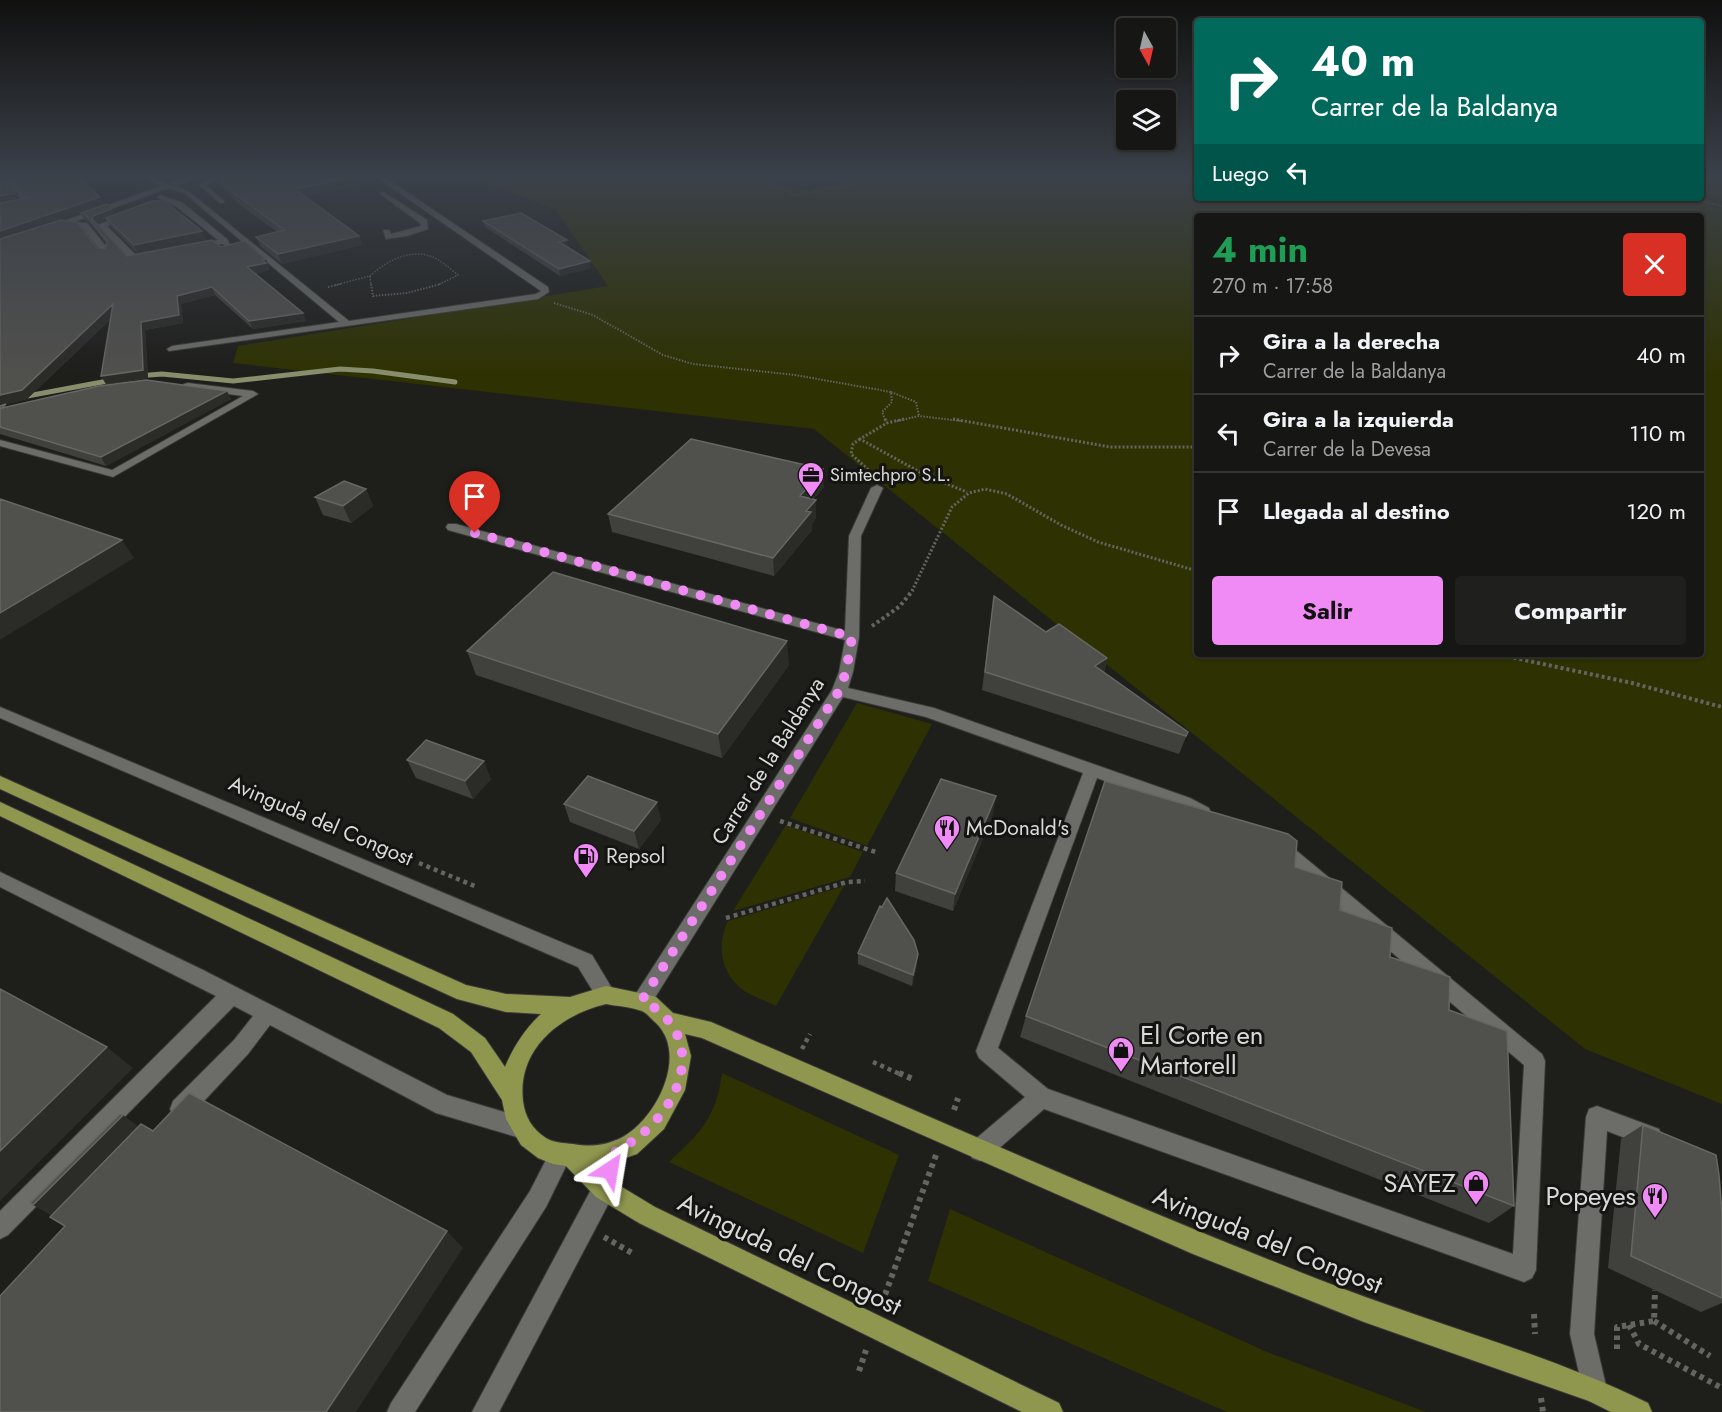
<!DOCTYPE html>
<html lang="es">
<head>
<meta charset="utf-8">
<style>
  :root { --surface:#161614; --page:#1f1f1d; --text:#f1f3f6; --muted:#9e9fa0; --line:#353534; --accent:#f08bf6 }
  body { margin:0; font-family:Jost,sans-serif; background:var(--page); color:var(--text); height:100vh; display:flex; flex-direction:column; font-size:22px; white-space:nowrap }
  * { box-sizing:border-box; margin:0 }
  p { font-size:20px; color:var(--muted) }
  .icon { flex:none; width:33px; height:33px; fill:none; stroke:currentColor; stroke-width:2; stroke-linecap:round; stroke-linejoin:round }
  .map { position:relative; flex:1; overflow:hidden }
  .sheet { position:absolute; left:1194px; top:213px; width:510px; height:444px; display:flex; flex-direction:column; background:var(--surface); border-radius:6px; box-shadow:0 2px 4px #0004,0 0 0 2px var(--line) }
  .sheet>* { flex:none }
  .top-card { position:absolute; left:1194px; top:18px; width:510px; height:183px; border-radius:6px; box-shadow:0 2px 4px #0004,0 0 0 2px var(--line); background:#00695c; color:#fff; overflow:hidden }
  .needle { width:39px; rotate:172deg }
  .tools { position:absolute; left:1116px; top:18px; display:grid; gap:12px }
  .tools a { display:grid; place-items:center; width:60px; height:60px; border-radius:6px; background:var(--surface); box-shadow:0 2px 4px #0004,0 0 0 2px var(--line); font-size:30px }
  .pin { position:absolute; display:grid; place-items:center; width:51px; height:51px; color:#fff; margin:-62px -26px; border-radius:50% 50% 50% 0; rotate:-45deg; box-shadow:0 0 6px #0007 }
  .pin .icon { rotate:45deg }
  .me { position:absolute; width:66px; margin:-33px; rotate:33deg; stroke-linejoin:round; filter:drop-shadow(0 0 4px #0008) }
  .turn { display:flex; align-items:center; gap:21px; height:126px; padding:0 18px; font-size:27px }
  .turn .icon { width:78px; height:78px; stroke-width:2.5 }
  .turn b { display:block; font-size:42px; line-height:51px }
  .then { display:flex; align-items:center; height:57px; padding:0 18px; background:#0003; gap:12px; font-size:22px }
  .round { display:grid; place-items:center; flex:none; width:63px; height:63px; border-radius:6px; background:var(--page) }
  .headline { display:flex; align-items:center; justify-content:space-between; height:102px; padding:0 18px }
  h1 { font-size:36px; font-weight:700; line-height:45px; color:#1e9e55 }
  .cta { display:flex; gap:12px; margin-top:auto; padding:12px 18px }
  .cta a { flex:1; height:69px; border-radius:6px; background:var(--accent); color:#111; font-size:24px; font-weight:700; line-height:69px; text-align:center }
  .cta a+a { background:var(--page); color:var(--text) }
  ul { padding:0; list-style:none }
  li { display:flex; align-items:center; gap:18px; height:78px; padding:0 18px; border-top:2px solid var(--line) }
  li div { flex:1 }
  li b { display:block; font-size:22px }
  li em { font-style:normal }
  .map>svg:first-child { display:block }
  .green { fill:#2e3202; fill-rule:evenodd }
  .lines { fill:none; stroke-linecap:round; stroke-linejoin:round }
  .stream { stroke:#888d6c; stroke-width:5 }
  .minor-casing { stroke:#3a3a38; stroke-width:2 }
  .major-casing { stroke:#3a3a38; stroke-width:2 }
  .path-far5 { stroke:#646462; stroke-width:1.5; stroke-dasharray:1.5 1.5; stroke-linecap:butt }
  .path-far4 { stroke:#646462; stroke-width:2; stroke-dasharray:1.5 1.5; stroke-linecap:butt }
  .path-far3 { stroke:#646462; stroke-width:3; stroke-dasharray:2 2; stroke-linecap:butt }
  .path-far2 { stroke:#646462; stroke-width:4; stroke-dasharray:3 3; stroke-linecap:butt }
  .path-far1 { stroke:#646462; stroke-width:4.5; stroke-dasharray:4 4; stroke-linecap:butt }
  .path { stroke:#646462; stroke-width:6; stroke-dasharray:4.5 4.5; stroke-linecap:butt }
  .minor { fill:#6c6d69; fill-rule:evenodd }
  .major { fill:#8f974f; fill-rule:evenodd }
  .wall { fill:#40403d; fill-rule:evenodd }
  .shaded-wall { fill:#2b2b28 }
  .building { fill:#50504d; stroke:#666663; stroke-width:1.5 }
  .route { stroke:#f08bf6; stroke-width:10; stroke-dasharray:0 18 }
  .labels { text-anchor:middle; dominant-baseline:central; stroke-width:6; stroke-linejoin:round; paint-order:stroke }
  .far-poi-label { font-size:18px; fill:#dadad8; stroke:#141512; text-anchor:start }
  .street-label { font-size:21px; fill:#dadad8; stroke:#141512 }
  .poi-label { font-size:21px; fill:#dadad8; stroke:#141512; text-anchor:start }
  .near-poi-label { font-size:26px; fill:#dadad8; stroke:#141512; text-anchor:end }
  .near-street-label { font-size:26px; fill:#dadad8; stroke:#141512 }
</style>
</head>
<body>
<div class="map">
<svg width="1722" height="1412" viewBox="0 0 1722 1412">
  <rect width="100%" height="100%" fill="#1e1e1b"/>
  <path class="green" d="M753 176 805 191 869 176H1197V198H1701V177H1722V1104L1585 1049 814 429 233 363 238 346 608 286 556 210 471 177ZM1197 216H1701V654H1197Z
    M857 703 932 724 867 846 790 818Z
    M786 825 863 852 850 877 733 911Z
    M844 886 776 1006C765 1000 747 995 738 986 720 969 717 943 728 921Z
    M722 1073 899 1155 863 1253 669 1162C701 1132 716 1118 722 1073Z
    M950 1209 1265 1351 1426 1412H1227L928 1281Z"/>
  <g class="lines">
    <path class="stream" d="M137 376 162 374 233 381 340 369 373 371 455 382
      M22 397 113 380"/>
    <g class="minor-casing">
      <path id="minor" d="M6 176H12L30 204 0 210V206L23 202Z
        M142 176H150L168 184 189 176H200L176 186 188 191 349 321 536 294 541 291 375 176H383L548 287 549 292 538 299 169 351 167 349 172 346 339 322 184 193 169 188 74 222 87 223 109 250V254H103L82 227 65 224 51 229 47 227 161 186Z
        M214 176H223L207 186 224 201V203H220L200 186 203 182Z
        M380 192H384L427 220 428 229 407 236 386 239 383 230H389L391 234 421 226 420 223 380 194Z
        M160 195 183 203 227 239 231 247 222 244 195 249V245L218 240 177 207 167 202 107 226 138 257 148 256 152 258 133 262 98 225 161 200 157 197Z
        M188 383 253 391 258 394 113 477 0 446V440L112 470 243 396 184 388V384Z
        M877 485 883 488 861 536 859 637 853 672 848 688 934 708 1190 798 1209 808 1211 813 1209 818 1203 820 1178 808 1097 778 998 1048 1048 1089 1513 1254 1524 1065 1274 852 1271 847 1274 842 1280 840 1286 842 1542 1054 1545 1061 1536 1270 1532 1278 1524 1282 1044 1109 988 1158 980 1161 972 1158 969 1150 972 1142 1025 1097 979 1058 976 1051 1083 773 926 717 843 697 649 1007 642 1010 635 1007 632 1001 635 995 832 690 839 672 845 640 448 530 446 527 448 524H456L845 631 849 536 871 488Z
        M0 707 592 955 616 995 613 1001 606 1004 599 1001 578 967 0 718Z
        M0 872 203 970 447 1095 528 1119 531 1127 528 1135 520 1138 436 1113 270 1025 248 1054 189 1117 181 1120 173 1117 170 1109 173 1101 234 1040 253 1016 234 1006 8 1235 0 1239V1211L216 996 0 887Z
        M1597 1106 1659 1129 1662 1137 1659 1145 1651 1148 1607 1131 1594 1334 1607 1390 1603 1399 1594 1403 1585 1399 1570 1334 1586 1117 1589 1109Z
        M616 1140 624 1143 627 1151 612 1197 499 1412H472L594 1184 608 1143Z
        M560 1145 568 1148 571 1156 546 1207 415 1412H387L391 1403 530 1191 552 1148Z"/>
    </g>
    <g class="major-casing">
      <path id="major" d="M0 776 466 985 506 994 570 997 606 986 649 995 656 997 673 1013 711 1022C912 1109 1112 1198 1315 1278 1425 1322 1542 1351 1648 1403L1652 1412H1611L1589 1401 1364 1322 1193 1254 702 1038 685 1034 691 1056 685 1090 664 1129 637 1154 599 1167 612 1181 655 1207 1059 1403 1063 1412H1022L639 1223 596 1197 566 1166 553 1164 538 1158 521 1145 506 1119 502 1100 471 1052 439 1028 0 816V802L453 1014 485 1038 505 1067C514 1046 524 1030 541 1014L506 1012 457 999 0 789ZM606 1004C617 1006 631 1007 642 1011 647 1013 651 1019 656 1023 689 1055 656 1120 621 1138 605 1146 590 1147 573 1144 564 1143 554 1143 546 1138 532 1129 525 1117 523 1101 517 1049 560 1015 606 1004Z"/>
    </g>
    <path class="path-far5" d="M746 176 797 195 896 176
      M1701 191 1722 194
      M1686 198 1722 206
      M370 276 371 285
      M370 276C385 262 408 249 430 256 440 259 450 269 458 275L438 285
      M335 285 370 276"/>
    <path class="path-far4" d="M371 284 373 296 407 293 441 284
      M328 287 341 284
      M554 303 593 315 663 355 693 364 795 375 891 392 892 402 882 412 886 421
      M891 392 916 402 919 416
      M897 421 919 416 961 421"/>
    <path class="path-far3" d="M885 419 887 423
      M904 419 887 423 860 439 927 476 967 492
      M953 419 1110 447H1197
      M860 439 853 444 851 454 873 474
      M912 591 952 507 969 493 985 489 1007 494 1061 525 1098 542 1197 571"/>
    <path class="path-far2" d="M872 626 900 606 913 590
      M1496 654 1632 683 1722 707"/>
    <path class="path-far1" d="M780 821 879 853
      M419 863 477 887
      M726 918 847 882 865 881
      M802 1049 810 1034
      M873 1062 902 1075"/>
    <path class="path" d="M899 1073 915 1080
      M954 1110 958 1098
      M604 1237 632 1253
      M882 1303 936 1155
      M1534 1314 1535 1334
      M1654 1321 1710 1356
      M1629 1325 1639 1344 1722 1388
      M1617 1349V1327L1654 1321 1655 1290
      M859 1371 866 1350
      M1541 1398 1543 1412"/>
    <use href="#minor" class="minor"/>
    <use href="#major" class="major"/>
  </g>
  <path class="wall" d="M0 177H5L19 200 28 198 15 177H78L100 197 103 204 7 237 61 220 77 222 97 248 105 249 106 243 89 222 85 221 81 213 107 204 111 209 114 215 152 201H164L202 231 206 240 167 249 212 240 221 247 244 241 266 259 269 267H268L269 270 255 274 303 313 306 321 253 329 215 295 181 304 183 323 145 330 148 378 106 384 101 376 111 319 27 399 0 406ZM107 219 111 227 138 254 127 256 97 224V223Z
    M213 177H353L357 186 305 196 359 236 362 245 282 264 260 246 256 237 277 232 238 203 216 183Z
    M483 221 568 246 567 247 591 268 560 276 485 227Z
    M231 399 106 466 0 434V406L7 407Z
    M824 487 813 500 816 518 812 524V530L774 576 612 532 608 514Z
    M366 489 373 506 351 523 323 515 315 497Z
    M994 596 1046 632 1107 658 1104 673 1188 732 1179 754 982 690Z
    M467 651 789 665 722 758 476 675Z
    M407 760 491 779 473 799 416 778Z
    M564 804 661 820 639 849 570 822Z
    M993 814 953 911 895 891 896 873Z
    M1295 867 1390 957 1449 1010 1514 1206 1489 1223 1020 1037 1026 1016Z
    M858 953 917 965 912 986 858 964Z
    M1643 1125 1722 1213V1303L1701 1312 1608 1268 1621 1139Z"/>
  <path class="shaded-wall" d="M354 177 357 186 299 197 295 189Z
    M15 193 19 200 0 204V196Z
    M100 197 103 204 0 240V231Z
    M111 209 115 216 97 223 96 227 92 219 93 216Z
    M202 231 206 240 139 255 134 245Z
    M359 236 362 245 282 264 278 254Z
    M567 240 568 246 561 249 559 242Z
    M266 259 269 267H268L269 270 251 275 247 267 262 260Z
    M590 261 591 268 560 276 559 269Z
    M212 287 215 295 181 304 183 323 145 330 148 378 106 384 101 376 141 322 177 296Z
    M113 304 118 312 27 399 0 406V395Z
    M303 313 306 321 253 329 249 321Z
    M227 391 231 399 106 466 101 457Z
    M823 469 824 487 801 514 800 496Z
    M366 489 373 506 351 523 343 506Z
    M816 500V518L812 524V530L774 576 773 558 806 511Z
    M122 540 134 558 0 640V613Z
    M787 641 789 665 722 758 718 734Z
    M1107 658 1103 676 1095 666Z
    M484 761 491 779 473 799 465 781Z
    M996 796 993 814 953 911 955 894Z
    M657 802 661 820 639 849 634 831Z
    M918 954 917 965 912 986 913 975Z
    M107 1047 133 1068 0 1201V1151Z
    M123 1115 143 1130 57 1219 33 1205Z
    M447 1231 463 1248 356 1412H326Z"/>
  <path class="building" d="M0 177H5L15 193 0 196Z
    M15 177H78L100 197 0 231V203L28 198Z
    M215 177H354L295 189 359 236 278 254 256 237 284 230 235 194Z
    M152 201H164L202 231 134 245 106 218Z
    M107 204 111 209 93 216 92 219 127 256 212 240 221 247 244 241 266 259 262 260 266 263 247 267 303 313 249 321 212 287 177 296 179 315 141 322 143 370 101 376 113 304 22 390 0 395V239L61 220 77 222 97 248 105 249 107 241 85 214 81 213Z
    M521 213 567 240 559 242 590 261 559 269 483 221Z
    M146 380 227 391 101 457 0 427V406L6 404 2 408 99 386Z
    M691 439 823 469 800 496 816 500 806 511 811 512 773 558 608 514Z
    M344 481 366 489 343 506 315 497Z
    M0 499 122 540 0 613Z
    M553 572 787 641 718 734 467 651Z
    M994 596 1046 632 1059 624 1107 658 1095 666 1188 732 1186 736 985 672Z
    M426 740 484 761 465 781 407 760Z
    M588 776 657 802 634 831 564 804Z
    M941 779 996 796 955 894 896 873Z
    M1105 781 1288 834 1297 841 1295 867 1342 882 1340 910 1392 928 1390 957 1450 977 1449 1010 1507 1031 1514 1206 1026 1016Z
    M887 898 914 940 918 954 913 975 858 953 880 906 882 907Z
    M0 989 107 1047 0 1151Z
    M189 1093 447 1231 326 1412H0V1296L65 1226 50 1217 141 1124 153 1131Z
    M120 1114 123 1115 33 1205 30 1203Z
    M1643 1125 1716 1155 1719 1175 1722 1213V1298L1631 1256Z"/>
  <linearGradient id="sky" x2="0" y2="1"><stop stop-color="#10100f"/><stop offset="0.47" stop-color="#3b414a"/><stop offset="1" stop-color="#3b414a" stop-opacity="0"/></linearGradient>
  <rect width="1722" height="374" fill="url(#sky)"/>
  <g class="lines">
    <path class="route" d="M475 533 852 637 846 672 839 691 642 1000C717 1040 675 1122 616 1151L610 1170"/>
  </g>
  <defs>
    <g id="office-pin" transform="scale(1.35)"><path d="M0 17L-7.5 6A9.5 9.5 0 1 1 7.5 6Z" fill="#f08bf6" stroke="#141512"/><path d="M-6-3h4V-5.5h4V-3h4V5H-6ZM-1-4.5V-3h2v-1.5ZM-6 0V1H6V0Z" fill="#111"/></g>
    <g id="restaurant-pin" transform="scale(1.35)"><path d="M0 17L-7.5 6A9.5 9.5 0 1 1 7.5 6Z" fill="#f08bf6" stroke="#141512"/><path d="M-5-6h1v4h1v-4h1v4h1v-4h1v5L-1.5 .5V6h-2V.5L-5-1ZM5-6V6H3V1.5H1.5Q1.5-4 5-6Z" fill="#111"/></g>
    <g id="fuel-pin" transform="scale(1.35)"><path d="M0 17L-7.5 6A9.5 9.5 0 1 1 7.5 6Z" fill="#f08bf6" stroke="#141512"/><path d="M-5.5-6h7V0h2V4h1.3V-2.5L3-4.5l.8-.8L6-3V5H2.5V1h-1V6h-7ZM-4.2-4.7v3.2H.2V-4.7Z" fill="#111"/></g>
    <g id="shop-pin" transform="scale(1.35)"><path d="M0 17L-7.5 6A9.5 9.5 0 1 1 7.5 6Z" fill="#f08bf6" stroke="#141512"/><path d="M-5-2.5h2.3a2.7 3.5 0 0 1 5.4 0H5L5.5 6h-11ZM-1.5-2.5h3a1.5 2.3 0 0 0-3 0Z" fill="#111"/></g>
  </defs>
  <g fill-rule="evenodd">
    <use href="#office-pin" x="811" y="475"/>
    <use href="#restaurant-pin" x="947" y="828"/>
    <use href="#fuel-pin" x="586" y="856"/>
    <use href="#shop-pin" x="1121" y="1050"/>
    <use href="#shop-pin" x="1476" y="1183"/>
    <use href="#restaurant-pin" x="1655" y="1196"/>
  </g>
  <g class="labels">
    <g class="far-poi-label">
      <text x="830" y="475">Simtechpro S.L.</text>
    </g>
    <g class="street-label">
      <text transform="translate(768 761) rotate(-58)">Carrer de la Baldanya</text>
      <text transform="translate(321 821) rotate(23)">Avinguda del Congost</text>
    </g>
    <g class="poi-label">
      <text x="966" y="828">McDonald's</text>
      <text x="606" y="856">Repsol</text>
    </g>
    <g class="near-poi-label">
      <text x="1140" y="1035" text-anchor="start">El Corte en<tspan x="1140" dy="30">Martorell</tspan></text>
      <text x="1456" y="1183">SAYEZ</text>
      <text x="1636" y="1196">Popeyes</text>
    </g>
    <g class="near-street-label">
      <text transform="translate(1268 1240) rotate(22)">Avinguda del Congost</text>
      <text transform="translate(790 1254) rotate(26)">Avinguda del Congost</text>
    </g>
  </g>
</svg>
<div class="tools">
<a><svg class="needle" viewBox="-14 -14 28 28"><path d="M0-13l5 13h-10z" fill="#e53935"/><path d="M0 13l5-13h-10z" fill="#9e9fa0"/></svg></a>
<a><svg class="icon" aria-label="layers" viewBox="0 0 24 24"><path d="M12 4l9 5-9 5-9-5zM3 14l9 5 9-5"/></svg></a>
</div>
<div class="pin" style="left:475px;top:533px;background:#d93025"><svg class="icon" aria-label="arrive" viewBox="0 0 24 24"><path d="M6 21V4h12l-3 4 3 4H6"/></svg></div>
<svg class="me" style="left:610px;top:1170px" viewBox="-20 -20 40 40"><path d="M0-17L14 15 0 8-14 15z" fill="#f08bf6" stroke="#fff" stroke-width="4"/></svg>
<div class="top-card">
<div class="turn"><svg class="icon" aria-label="right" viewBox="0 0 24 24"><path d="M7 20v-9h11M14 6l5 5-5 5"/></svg><div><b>40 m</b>Carrer de la Baldanya</div></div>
<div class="then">Luego<svg class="icon" aria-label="left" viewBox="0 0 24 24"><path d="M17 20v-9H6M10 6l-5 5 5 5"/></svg></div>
</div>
<section class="sheet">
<div class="headline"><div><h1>4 min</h1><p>270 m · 17:58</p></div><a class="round" style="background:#d93025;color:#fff"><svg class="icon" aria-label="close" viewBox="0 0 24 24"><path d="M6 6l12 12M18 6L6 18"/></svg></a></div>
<ul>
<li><svg class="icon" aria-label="right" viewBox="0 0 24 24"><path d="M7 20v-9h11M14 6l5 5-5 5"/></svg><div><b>Gira a la derecha</b><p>Carrer de la Baldanya</p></div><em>40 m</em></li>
<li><svg class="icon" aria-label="left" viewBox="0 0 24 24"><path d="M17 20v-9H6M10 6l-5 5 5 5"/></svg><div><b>Gira a la izquierda</b><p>Carrer de la Devesa</p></div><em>110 m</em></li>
<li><svg class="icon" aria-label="arrive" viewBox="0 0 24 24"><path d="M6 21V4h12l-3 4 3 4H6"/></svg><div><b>Llegada al destino</b></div><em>120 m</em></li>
</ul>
<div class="cta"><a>Salir</a><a>Compartir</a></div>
</section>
</div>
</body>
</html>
